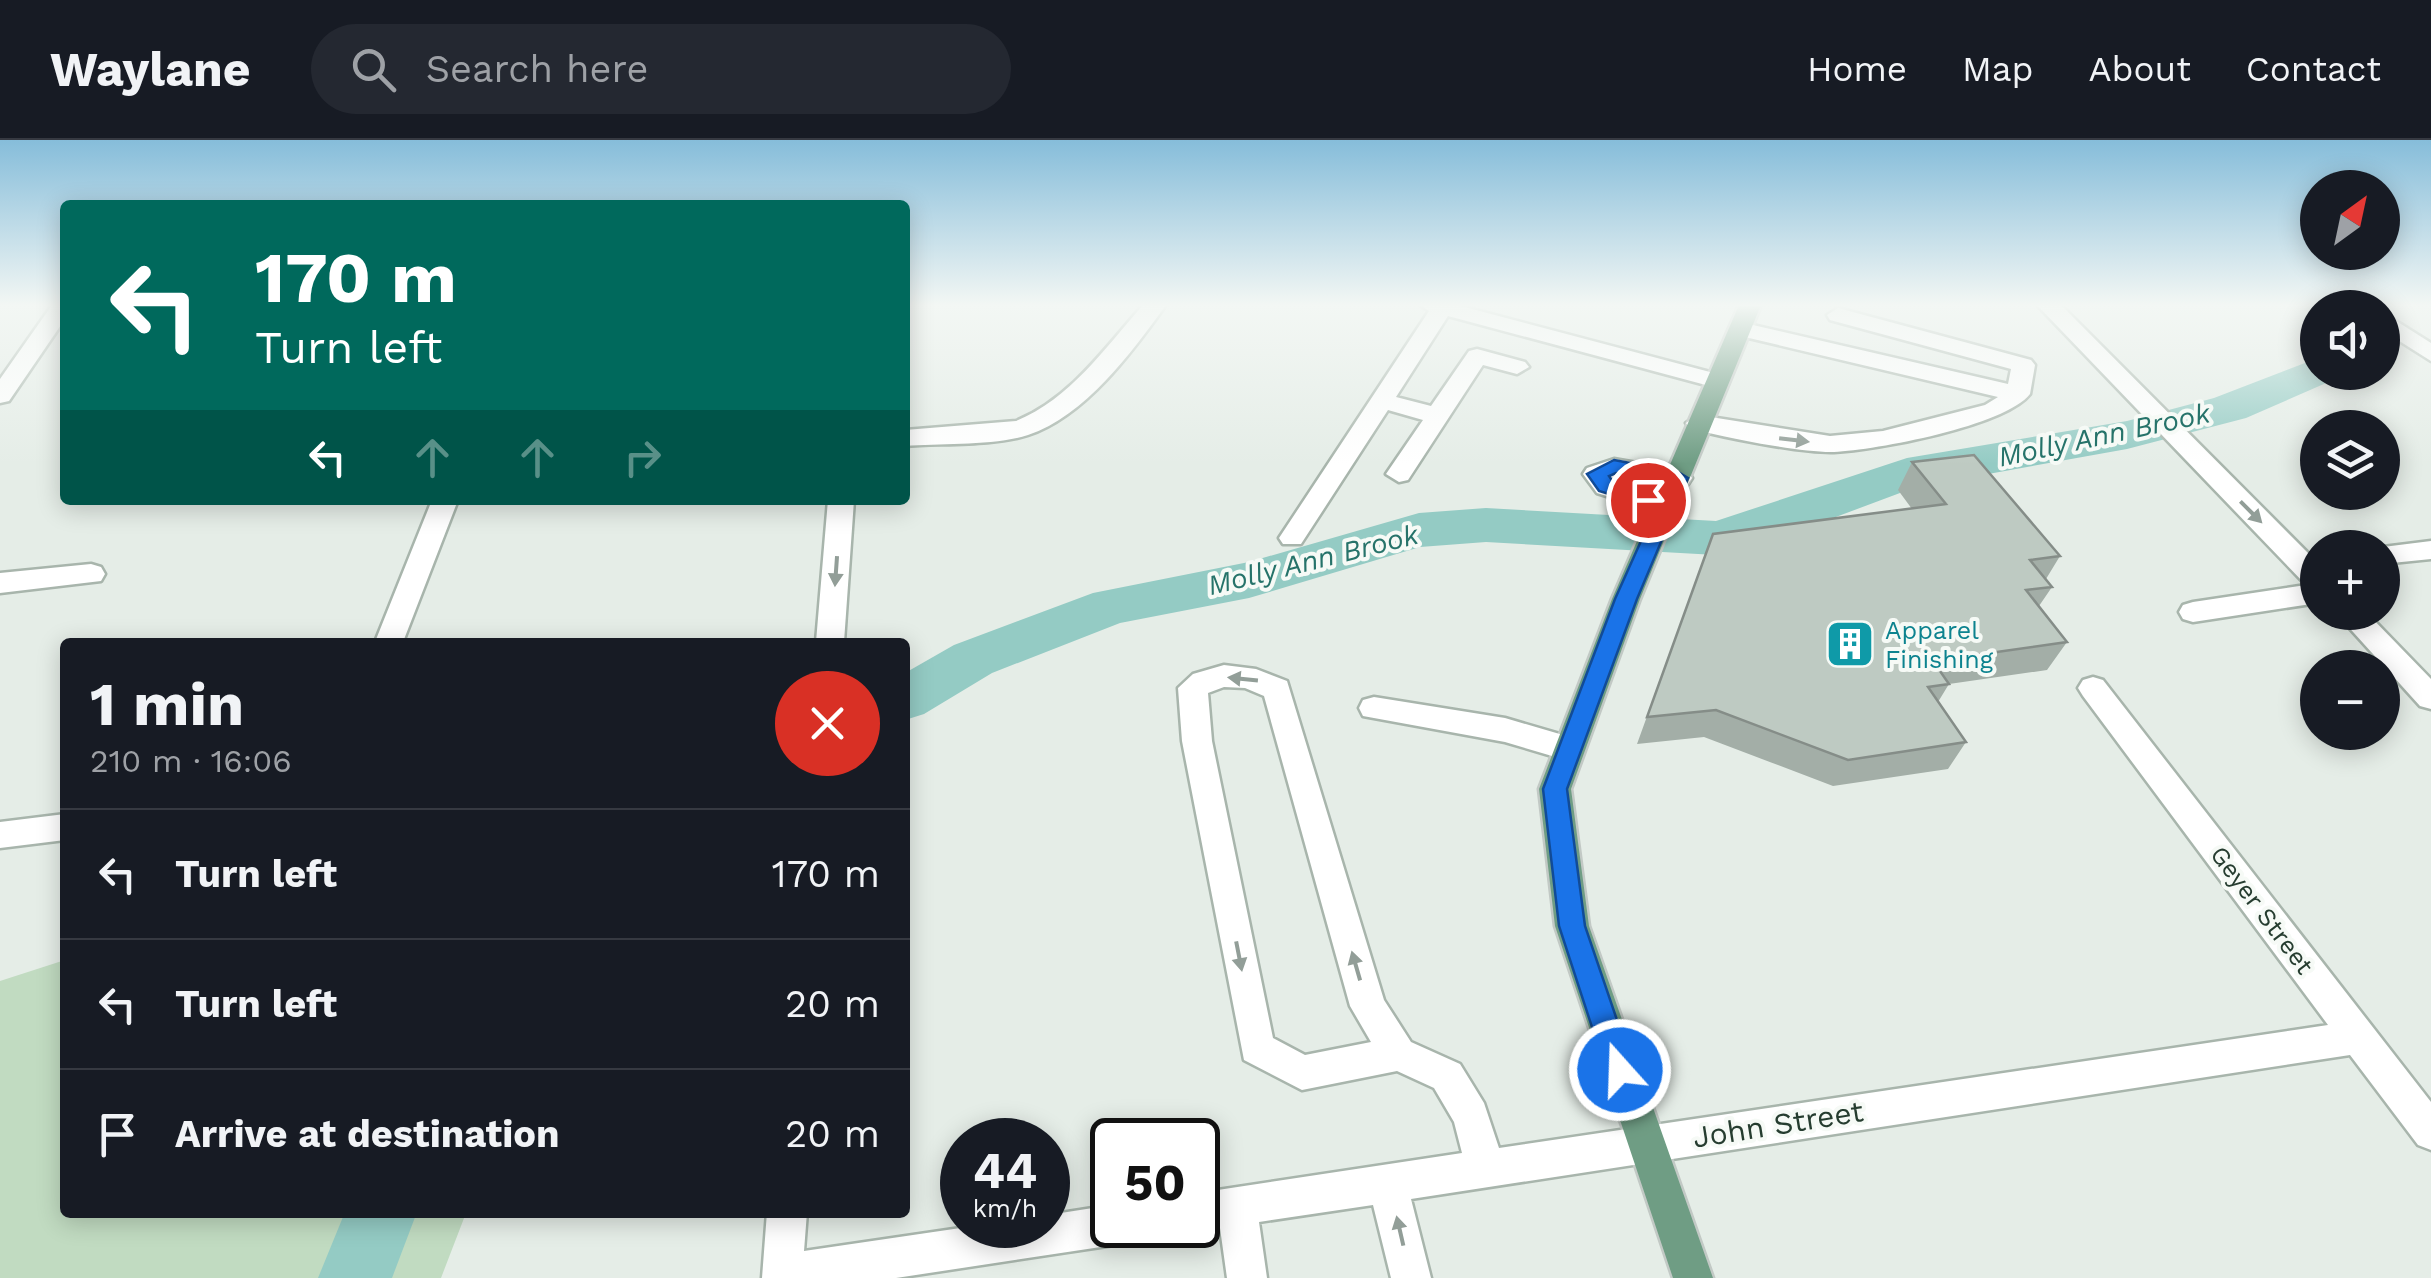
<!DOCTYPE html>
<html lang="en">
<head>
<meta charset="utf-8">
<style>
  :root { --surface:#171b24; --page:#242831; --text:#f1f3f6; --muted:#9ea1a6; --line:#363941 }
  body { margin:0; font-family:"Work Sans",sans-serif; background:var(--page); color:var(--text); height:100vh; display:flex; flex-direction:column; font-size:38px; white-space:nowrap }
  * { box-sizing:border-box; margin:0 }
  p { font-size:32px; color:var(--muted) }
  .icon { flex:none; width:55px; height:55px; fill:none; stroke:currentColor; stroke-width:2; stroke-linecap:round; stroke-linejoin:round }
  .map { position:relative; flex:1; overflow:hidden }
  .details { position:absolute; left:60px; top:498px; width:850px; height:580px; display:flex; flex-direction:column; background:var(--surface); border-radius:10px; box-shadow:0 5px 25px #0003 }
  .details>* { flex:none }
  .guide { position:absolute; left:60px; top:60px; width:850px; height:305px; border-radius:10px; box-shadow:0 5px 25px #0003; background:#00695c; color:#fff; overflow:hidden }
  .needle { width:65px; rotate:33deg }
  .tools { position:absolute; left:2300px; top:30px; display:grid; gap:20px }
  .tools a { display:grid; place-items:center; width:100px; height:100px; border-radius:50%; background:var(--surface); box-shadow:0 5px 25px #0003; font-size:50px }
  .speed { position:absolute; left:940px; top:978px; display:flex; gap:20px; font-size:50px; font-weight:700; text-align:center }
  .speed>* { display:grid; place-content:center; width:130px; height:130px; border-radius:50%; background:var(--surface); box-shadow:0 5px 25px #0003; line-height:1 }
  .speed small { font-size:25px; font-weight:400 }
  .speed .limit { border:5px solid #111; border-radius:15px; background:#fff; color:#111 }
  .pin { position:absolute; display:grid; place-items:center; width:85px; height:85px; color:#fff; margin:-42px; border:5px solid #fff; border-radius:50%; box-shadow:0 2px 10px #0007 }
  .me { position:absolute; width:110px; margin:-55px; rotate:340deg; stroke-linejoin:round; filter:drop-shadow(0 0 8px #0008) }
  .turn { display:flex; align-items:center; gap:35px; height:210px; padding:0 30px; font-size:45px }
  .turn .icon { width:130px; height:130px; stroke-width:2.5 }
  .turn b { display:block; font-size:70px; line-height:85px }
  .lanes { display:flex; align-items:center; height:95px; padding:0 30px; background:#0003; justify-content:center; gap:50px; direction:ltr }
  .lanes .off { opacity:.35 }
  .round { display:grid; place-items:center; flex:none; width:105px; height:105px; border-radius:52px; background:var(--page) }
  .overview { display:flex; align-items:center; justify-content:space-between; height:170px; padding:0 30px }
  h1 { font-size:60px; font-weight:700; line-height:75px }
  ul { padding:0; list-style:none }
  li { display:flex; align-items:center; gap:30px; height:130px; padding:0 30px; border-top:2px solid var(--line) }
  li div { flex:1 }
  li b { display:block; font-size:38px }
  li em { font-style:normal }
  header { display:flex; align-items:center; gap:60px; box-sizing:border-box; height:140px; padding:0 50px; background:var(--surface); border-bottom:2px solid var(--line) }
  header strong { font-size:48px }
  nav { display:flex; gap:55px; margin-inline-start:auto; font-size:35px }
  .search { width:700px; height:90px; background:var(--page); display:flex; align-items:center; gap:25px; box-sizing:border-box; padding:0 35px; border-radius:55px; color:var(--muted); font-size:38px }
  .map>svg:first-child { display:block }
  .green { fill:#c1dbc1 }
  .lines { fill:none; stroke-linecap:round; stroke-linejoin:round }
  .river { fill:#94cbc4; fill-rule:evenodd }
  .minor-casing { stroke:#a8b5ac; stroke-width:5 }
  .major-casing { stroke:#c2c9c5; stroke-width:5 }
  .minor { fill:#fff; fill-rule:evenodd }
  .major { fill:#6f9d84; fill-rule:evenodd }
  .wall { fill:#a3aea7 }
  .building { fill:#becac2; stroke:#858d88; stroke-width:2.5 }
  .oneway { fill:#929e98 }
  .route { fill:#1a73e8; stroke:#114b97; stroke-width:2.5 }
  .labels { text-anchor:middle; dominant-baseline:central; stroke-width:8; stroke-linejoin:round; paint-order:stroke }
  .culture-label { font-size:25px; fill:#0d838f; stroke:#f6faf6; text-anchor:start }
  .street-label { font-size:25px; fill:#263d30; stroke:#f6faf6 }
  .water-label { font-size:28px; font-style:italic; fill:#26736a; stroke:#f6faf6 }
  .near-street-label { font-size:30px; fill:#263d30; stroke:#f6faf6 }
</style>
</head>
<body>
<header>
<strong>Waylane</strong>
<div class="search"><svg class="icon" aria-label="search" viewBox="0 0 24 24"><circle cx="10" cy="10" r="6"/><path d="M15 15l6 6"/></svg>Search here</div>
<nav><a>Home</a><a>Map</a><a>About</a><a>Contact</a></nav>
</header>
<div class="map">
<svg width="2431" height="1138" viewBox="0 0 2431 1138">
  <rect width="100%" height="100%" fill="#e5ede7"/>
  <path class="green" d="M65 820V1072L466 1073 441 1138H0V841Z"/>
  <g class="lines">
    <path class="river" d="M2305 165H2347V168H2318V178Z
      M2318 218V232H2339L2333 240 2246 278 2127 309 1916 347 1785 396 1716 415 1486 402 1420 407 1249 458 1120 483 992 533 924 574 905 580V533L954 505 1093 453 1249 422 1419 373 1486 368 1716 381 1907 318 2127 281 2214 258Z
      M345 1072H417L392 1138H318Z"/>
    <g class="minor-casing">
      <path id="minor" d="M52 165H65V179L9 261 0 263V239Z
        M1143 165H1166C1132 212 1085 276 1028 295 994 306 941 303 905 306V290L1016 281C1070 259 1105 208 1143 165Z
        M1420 165H1457L1725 236 1729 241 1717 248 1448 176 1396 257 1431 266 1469 211 1477 209 1525 222 1529 227 1517 234 1483 225 1408 340 1399 342 1386 334 1423 280 1388 270 1301 404H1283L1279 398 1283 392 1429 171Z
        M2037 165H2061L2318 423V463L2193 482 2183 479 2179 472 2183 465 2193 462 2306 445Z
        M1838 168 2031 220 2035 225 2030 254C2005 286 1876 310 1834 312 1801 313 1722 297 1689 288L1686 283 1698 275 1830 296 1883 291 1985 265 1998 257 1732 194 1729 189 1740 182 2008 244 2011 229 1830 180 1827 175Z
        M2382 172 2431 203V221L2382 190Z
        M1614 319 1688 332 1692 338 1688 344 1679 346 1612 337 1676 360 1680 366 1676 372 1667 375 1597 353 1583 334 1587 328Z
        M432 360H458L403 502H375Z
        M828 360H854L844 502H816Z
        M2431 401V419L2382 424V408H2375Z
        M91 424 101 427 105 434 101 441 0 453V433Z
        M2335 472H2366L2431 539V569L2420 566Z
        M1224 525 1256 529 1287 541 1384 860 1411 902 1460 924 1484 963 1499 1008 2328 885 2083 556 2078 548 2083 540 2093 537 2103 540 2431 962V1010L2418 1005 2350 915 1411 1059 1431 1138H1391L1373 1065 1259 1082 1267 1138H1227L1220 1088 1198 1092 1184 1085H1198V1053L1462 1013 1454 982 1434 948 1397 931 1302 950 1244 920 1182 601 1178 548 1193 534ZM1245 548 1264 556 1350 866 1371 902 1305 915 1273 898 1212 601 1208 553 1224 547Z
        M1374 557 1505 578 1580 600 1584 609 1580 618 1569 621 1505 602 1363 576 1359 568 1363 560Z
        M65 674V700L0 708V682Z
        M1112 1065V1085H1134L1128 1099 1114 1105 896 1138H762L767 1072H807L804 1111 981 1085H1048V1075Z"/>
    </g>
    <g class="major-casing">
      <path id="major" d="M1739 165H1761L1640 459 1571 649 1589 786 1713 1138H1673L1555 786 1539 649 1612 459Z"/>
    </g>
    <use href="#minor" class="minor"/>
    <use href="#major" class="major"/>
  </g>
  <path class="wall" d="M1912 322 2060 416 2046 439 2052 447 2039 466 2067 502 2047 530 1949 544 1938 562 1966 602 1948 629 1833 646 1704 597 1637 604 1713 394 1912 369 1898 350Z"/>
  <path class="building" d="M1974 315 2060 416 2030 420 2052 447 2026 450 2067 502 1933 521 1949 544 1928 547 1966 602 1848 620 1716 570 1647 577 1713 394 1946 364 1912 322Z"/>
  <defs><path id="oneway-solid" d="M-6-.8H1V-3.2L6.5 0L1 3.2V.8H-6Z" transform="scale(2.5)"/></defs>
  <g class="oneway">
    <use href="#oneway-solid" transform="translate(1794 300) rotate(7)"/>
    <use href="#oneway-solid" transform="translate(2251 372) rotate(45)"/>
    <use href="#oneway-solid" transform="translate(836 431) rotate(94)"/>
    <use href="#oneway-solid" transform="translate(1243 539) rotate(-174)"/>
    <use href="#oneway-solid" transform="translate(1239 816) rotate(79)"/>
    <use href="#oneway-solid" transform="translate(1356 826) rotate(-106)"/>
    <use href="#oneway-solid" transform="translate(1400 1091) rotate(-103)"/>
  </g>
  <linearGradient id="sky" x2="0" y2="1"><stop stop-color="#86bdda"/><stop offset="0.51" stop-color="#f3f7f4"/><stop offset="1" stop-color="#f3f7f4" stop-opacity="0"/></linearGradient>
  <rect width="2431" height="324" fill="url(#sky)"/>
  <path class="route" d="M1614 320 1678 332 1688 338 1637 459 1567 649 1585 786 1634 930 1630 939 1620 943 1610 939 1606 930 1559 786 1543 649 1615 459 1667 343 1616 333 1609 336 1613 342 1654 355V364L1648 366 1599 351 1587 334Z"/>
  <defs>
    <g id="building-square" transform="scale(2.5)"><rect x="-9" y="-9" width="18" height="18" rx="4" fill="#0f9aa8" stroke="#f6faf6"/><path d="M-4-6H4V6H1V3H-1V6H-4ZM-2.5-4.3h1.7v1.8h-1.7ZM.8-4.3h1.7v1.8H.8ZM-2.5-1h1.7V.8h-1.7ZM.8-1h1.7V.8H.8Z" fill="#fff"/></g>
  </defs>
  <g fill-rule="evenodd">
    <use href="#building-square" x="1850" y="504"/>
  </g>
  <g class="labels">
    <g class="culture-label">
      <text x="1885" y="490">Apparel<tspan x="1885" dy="29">Finishing</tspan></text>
    </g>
    <g class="street-label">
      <text transform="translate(2262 770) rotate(53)">Geyer Street</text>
    </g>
    <g class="water-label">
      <text transform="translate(2104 295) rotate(-12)">Molly Ann Brook</text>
      <text transform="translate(1313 420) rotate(-14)">Molly Ann Brook</text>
    </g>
    <g class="near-street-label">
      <text transform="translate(1778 984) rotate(-9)">John Street</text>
    </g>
  </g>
</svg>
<div class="tools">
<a><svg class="needle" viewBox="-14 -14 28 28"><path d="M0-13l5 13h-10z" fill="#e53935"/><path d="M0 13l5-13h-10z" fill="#9ea1a6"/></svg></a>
<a><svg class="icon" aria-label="sound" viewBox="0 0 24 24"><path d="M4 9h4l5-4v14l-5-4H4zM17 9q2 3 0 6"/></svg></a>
<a><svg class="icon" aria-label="layers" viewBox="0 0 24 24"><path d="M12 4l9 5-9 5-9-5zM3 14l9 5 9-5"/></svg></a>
<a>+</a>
<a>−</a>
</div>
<div class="speed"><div>44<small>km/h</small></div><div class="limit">50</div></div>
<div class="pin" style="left:1648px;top:360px;background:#d93025"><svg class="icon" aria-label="arrive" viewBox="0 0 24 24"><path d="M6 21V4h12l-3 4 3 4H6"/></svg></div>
<svg class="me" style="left:1620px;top:930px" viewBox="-20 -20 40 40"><circle r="17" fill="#1a73e8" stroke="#fff" stroke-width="3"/><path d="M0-11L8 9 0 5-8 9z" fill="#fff"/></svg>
<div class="guide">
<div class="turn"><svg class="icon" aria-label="left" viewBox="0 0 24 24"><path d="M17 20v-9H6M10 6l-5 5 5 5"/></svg><div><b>170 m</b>Turn left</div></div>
<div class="lanes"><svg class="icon" aria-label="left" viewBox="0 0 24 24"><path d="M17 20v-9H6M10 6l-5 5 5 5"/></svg><svg class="icon off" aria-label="ahead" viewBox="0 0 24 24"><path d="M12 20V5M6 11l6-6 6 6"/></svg><svg class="icon off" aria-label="ahead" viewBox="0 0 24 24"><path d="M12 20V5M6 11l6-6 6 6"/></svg><svg class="icon off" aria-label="right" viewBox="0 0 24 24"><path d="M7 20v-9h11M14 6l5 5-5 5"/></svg></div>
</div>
<section class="details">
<div class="overview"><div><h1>1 min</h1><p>210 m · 16:06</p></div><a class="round" style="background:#d93025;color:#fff"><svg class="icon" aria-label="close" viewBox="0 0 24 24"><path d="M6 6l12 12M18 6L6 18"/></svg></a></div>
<ul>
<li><svg class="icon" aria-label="left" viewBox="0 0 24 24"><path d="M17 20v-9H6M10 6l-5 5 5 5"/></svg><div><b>Turn left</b></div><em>170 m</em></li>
<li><svg class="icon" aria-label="left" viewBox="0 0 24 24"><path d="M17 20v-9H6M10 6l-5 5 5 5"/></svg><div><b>Turn left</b></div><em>20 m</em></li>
<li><svg class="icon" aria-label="arrive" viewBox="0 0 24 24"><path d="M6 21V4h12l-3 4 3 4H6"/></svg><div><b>Arrive at destination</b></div><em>20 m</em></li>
</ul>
</section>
</div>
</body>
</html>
